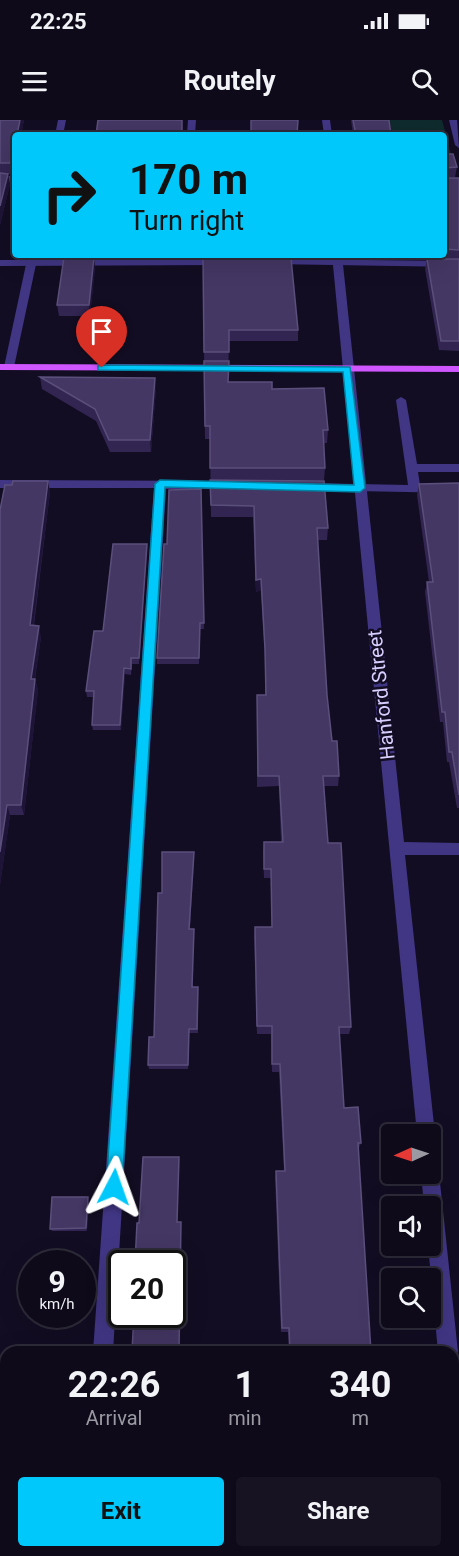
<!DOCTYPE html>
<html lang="en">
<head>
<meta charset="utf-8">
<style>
  :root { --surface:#0e0a1a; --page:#171323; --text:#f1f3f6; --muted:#9b9aa2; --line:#2e2b39; --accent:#00c8fa }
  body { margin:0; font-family:Roboto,sans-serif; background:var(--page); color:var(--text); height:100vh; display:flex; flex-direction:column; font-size:22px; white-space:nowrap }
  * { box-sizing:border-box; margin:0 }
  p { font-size:20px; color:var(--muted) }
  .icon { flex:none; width:33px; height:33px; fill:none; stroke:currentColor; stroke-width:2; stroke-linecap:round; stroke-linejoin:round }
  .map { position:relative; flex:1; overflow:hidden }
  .drawer { position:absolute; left:0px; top:1226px; width:459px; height:212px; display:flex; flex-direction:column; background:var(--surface); border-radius:18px 18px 0 0; box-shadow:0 6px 24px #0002,0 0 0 2px var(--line) }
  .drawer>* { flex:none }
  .top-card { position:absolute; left:12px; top:12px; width:435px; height:126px; border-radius:6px; box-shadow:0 6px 24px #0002,0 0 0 2px var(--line); background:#00c8fa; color:#111; overflow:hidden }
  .needle { width:39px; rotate:267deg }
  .fabs { position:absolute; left:381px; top:1004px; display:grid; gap:12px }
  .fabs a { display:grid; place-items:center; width:60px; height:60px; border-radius:6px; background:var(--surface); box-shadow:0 6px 24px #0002,0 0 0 2px var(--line); font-size:30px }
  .speed { position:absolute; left:18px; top:1130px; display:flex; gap:12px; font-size:30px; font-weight:700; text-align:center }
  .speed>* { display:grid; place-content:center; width:78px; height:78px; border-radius:50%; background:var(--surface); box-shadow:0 6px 24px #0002,0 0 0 2px var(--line); line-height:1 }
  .speed small { font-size:15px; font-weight:400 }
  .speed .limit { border:3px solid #111; border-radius:9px; background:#fff; color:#111 }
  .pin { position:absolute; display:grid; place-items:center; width:51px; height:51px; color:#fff; margin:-62px -26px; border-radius:50% 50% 50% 0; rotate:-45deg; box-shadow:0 0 6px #0007 }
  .pin .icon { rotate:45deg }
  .me { position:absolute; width:66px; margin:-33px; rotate:4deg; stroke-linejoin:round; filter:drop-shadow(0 0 4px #0008) }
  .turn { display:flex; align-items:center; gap:21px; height:126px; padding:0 18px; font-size:27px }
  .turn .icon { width:78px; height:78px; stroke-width:2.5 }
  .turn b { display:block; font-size:42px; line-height:51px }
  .eta { display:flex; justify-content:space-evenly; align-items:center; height:102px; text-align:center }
  .eta b { font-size:36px; font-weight:700; line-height:42px }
  .cta { display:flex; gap:12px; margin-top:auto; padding:12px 18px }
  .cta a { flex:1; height:69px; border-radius:6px; background:var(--accent); color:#111; font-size:24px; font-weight:700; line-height:69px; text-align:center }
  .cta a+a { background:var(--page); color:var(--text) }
  .status { display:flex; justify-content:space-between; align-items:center; height:42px; padding:0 30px; background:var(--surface); direction:ltr }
  .status svg { height:16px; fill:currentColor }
  header { display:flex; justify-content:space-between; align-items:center; height:78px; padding:0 18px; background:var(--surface); font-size:27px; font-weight:700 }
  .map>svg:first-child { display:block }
  .green { fill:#102b2d }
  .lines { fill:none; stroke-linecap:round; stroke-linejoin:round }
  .lane { fill:#403684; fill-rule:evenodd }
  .street { fill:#403684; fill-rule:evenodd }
  .primary { fill:#d056ff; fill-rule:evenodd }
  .wall { fill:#322551 }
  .shaded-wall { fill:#1e1437 }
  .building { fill:#443764; stroke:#5b4f7c; stroke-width:1.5 }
  .route { fill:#00c8fa; stroke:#0082a2; stroke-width:1.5 }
  .labels { text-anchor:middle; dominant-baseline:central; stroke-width:5; stroke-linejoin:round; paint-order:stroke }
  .street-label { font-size:20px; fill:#d9cfff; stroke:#130d23 }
</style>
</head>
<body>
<div class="status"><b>22:25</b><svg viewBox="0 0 49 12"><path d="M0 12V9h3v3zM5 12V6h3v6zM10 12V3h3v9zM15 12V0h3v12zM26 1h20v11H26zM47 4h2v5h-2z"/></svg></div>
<header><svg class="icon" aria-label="menu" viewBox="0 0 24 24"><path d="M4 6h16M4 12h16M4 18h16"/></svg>Routely<svg class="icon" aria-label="search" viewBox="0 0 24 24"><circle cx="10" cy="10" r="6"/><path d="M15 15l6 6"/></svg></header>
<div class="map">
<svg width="459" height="1436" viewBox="0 0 459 1436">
  <rect width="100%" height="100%" fill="#130d23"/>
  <path class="green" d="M390 0H442L452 38H444V15H347V10H391Z"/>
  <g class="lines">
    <path class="lane" d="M188 0H196L195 15H187Z
      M449 0H457L459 28 455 25Z
      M273 139 459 141V147L270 144V140Z
      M0 140 222 139 227 142 222 145 0 146Z
      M401 277 406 280 417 344H459V352H418L420 365H459V373L302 370V364L306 363 408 365 396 280Z
      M0 360 231 361 237 365 231 369H166L113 1232H93L154 368H0Z
      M0 1337H6V1357H0Z
      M79 1431H101V1436H79Z"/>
    <path class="street" d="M58 0H66L63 15H55Z
      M322 0H330L332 15H324Z
      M0 56H15V62H0Z
      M28 135H38L14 247 9 250 4 247Z
      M332 135H342L404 722 459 723V735H405L435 1014 430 1021V1014H417Z
      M430 1044 436 1047 439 1053 458 1232 453 1240V1232H438L428 1125H430V1086H424L421 1053H430Z
      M453 1269 459 1271V1348L453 1346Z"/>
    <path class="primary" d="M0 244 459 246V252L0 250Z"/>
  </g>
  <path class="wall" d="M0 0H24L21 15H15L12 54H5H8L10 64 0 105Z
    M351 0H389L391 15H353Z
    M444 34 457 47 455 57H445L459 58V139L367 137V135H444Z
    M70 135H97V137H94L95 148 90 196H59L57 185Z
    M203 135H305V137H203Z
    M203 138 298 210V221H229L228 262 272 269 328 310 327 323H323L325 348 324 360H229L328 408 327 420H317L327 575 332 621 339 656 338 666H324L328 723 351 907 349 914H339L344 988 361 1023 358 1030 371 1232H289L288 1212H281L275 1057 276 1051H284L279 952H272L271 914H257L254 816 255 807H272L271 758H264L263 732 264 722H281L279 666 257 667V575H265V540L261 470 256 472 253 397H211L210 319H205Z
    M427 139H459V231L439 230 425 149Z
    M40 257 156 269 151 332H110L96 301 42 269Z
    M48 361 50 372 34 505 41 517 35 559 38 570 24 695H10L0 765 12 365Z
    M459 363V688H457L449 642H447L443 602H440L425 472 427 462H429L417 375 419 364Z
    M201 369 204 509H200L199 544H157V538L167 424Z
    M147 430 139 544H132L131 555 125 554 121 610H93L92 605 94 577H87L86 571 103 511Z
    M194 737 190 809 193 867H198V913H189L188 949H149L148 945 154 917 162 773Z
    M88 1077 89 1080 87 1111H52L50 1109Z"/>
  <path class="shaded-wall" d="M20 0H24L21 15H17Z
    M15 23V41L12 54 10 43Z
    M8 54 10 64 0 105V86Z
    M94 137 95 148 90 196 89 185Z
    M155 258 156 269 151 332 150 320Z
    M48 361 50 372 32 516 30 505Z
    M147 424V430L139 544V538Z
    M261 459V470L256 472V460Z
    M39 506 41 517 33 570 31 559Z
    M124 548 125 554 121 610 120 605Z
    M35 559 38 570 24 695 21 685Z
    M7 685 10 695 0 765V732Z
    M194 732V737L189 814V809Z
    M88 1077 89 1080 87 1111 86 1108Z
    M181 1102 180 1232H179Z"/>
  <path class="building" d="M0 0H20L17 15H15V23L10 43H0Z
    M98 0H182V15H96Z
    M251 0H298L297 15H251Z
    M353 0H389L391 15H356Z
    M444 34H453L457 47 444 48Z
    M0 53 8 54 0 86Z
    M444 56 446 58H459V130L444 129Z
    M64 137H94L89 185H57Z
    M203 138H291L298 210H229V232H204Z
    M427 139H459V221H441Z
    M204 241H229L228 262H272V269L324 268 328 310H323L325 348H210V306H205Z
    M40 257 155 258 150 320H109L95 289Z
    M210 360 324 361 328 408H317L327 575 332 621H337L339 656H323L328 723H341L351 907H339L344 988 358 987 361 1023H358L371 1232H290L289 1208H282L276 1051H285L280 944H272V906H257L255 807H272L271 749H264V722H283L279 656H258L257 575H266L265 529 261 459 256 460 254 386 211 385Z
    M13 361H48L30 505 39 506 31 559H35L21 685H7L0 732V390L5 365H12Z
    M459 363V675L452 632H449L445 592H442L427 462H433L419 364Z
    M201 369 204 503H200L199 538H157L164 424H167L169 370Z
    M113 424H147L139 538H131V549L124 548 120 605H92L94 571H86L94 511H103Z
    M162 732H194L189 809H194L192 867H198L197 909H189L188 945H148L149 917H154L158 773H162Z
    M143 1037H179L177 1102H181L179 1232 132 1231 134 1194H172V1143H135L137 1103H139Z
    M52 1077H88L86 1108 50 1109Z
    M6 1421V1431H59L58 1436H5Z
    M147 1431H202V1436H147Z
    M267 1431H381L382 1436H267Z"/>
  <path class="route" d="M102 245 350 247 365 368 360 372 165 367 122 1067 120 1073 114 1076 108 1073 106 1067 155 364 160 360 354 365 343 252 98 250V246Z"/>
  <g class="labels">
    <g class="street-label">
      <text transform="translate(381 575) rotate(-96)">Hanford Street</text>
    </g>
  </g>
</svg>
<div class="fabs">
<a><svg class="needle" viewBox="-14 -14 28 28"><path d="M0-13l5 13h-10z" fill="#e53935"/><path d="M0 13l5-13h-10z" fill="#9b9aa2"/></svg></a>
<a><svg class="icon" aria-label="sound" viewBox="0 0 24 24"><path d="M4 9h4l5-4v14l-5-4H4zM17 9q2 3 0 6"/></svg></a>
<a><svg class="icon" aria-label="search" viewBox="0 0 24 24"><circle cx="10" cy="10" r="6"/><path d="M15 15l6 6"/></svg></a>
</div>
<div class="speed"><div>9<small>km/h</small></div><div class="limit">20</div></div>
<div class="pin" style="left:102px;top:248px;background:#d93025"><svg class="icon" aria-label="arrive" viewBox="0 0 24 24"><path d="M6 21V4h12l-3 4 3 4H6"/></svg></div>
<svg class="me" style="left:114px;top:1067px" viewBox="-20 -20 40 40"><path d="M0-17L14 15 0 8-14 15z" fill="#00c8fa" stroke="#fff" stroke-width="4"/></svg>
<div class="top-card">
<div class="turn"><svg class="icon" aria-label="right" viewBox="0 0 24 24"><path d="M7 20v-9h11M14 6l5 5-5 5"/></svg><div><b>170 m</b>Turn right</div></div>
</div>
<section class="drawer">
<div class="eta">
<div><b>22:26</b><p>Arrival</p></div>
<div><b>1</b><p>min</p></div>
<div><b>340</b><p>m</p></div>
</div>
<div class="cta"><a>Exit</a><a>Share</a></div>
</section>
</div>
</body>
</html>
